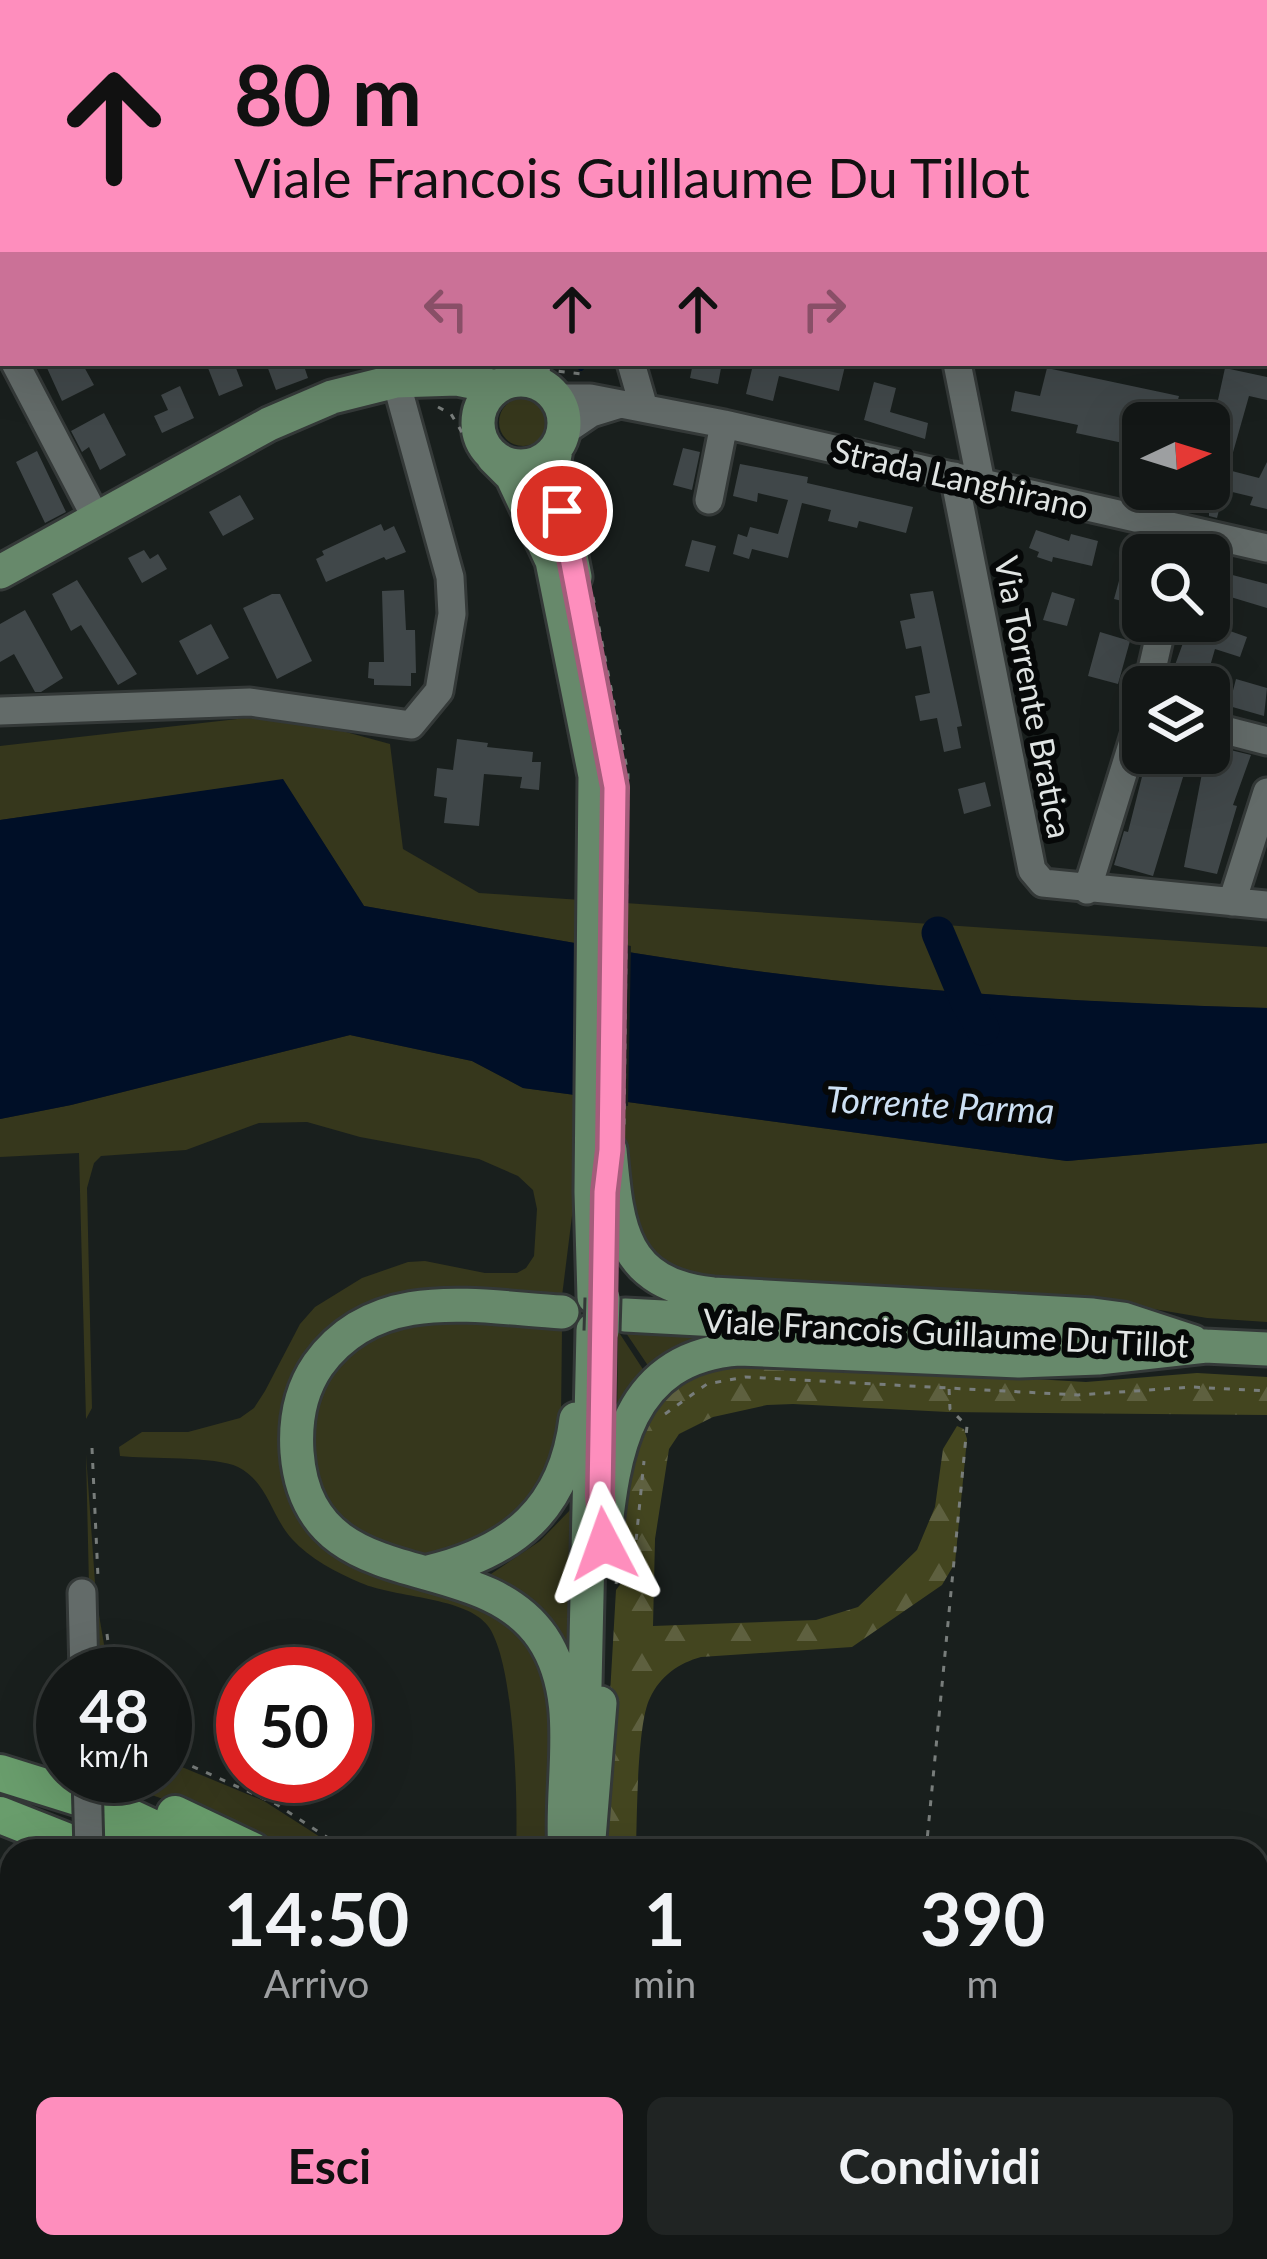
<!DOCTYPE html>
<html lang="it">
<head>
<meta charset="utf-8">
<style>
  :root { --surface:#131716; --page:#202423; --text:#f1f3f6; --muted:#9d9fa1; --line:#323635; --accent:#fe8ebd }
  body { margin:0; font-family:Lato,sans-serif; background:var(--page); color:var(--text); height:100vh; display:flex; flex-direction:column; font-size:45px; white-space:nowrap }
  * { box-sizing:border-box; margin:0 }
  p { font-size:39px; color:var(--muted) }
  .icon { flex:none; width:66px; height:66px; fill:none; stroke:currentColor; stroke-width:2; stroke-linecap:round; stroke-linejoin:round }
  .map { position:relative; flex:1; overflow:hidden }
  .side { position:absolute; left:0px; top:1839px; width:1269px; height:420px; display:flex; flex-direction:column; background:var(--surface); border-radius:36px 36px 0 0; box-shadow:0 12px 48px #0002,0 0 0 3px var(--line) }
  .side>* { flex:none }
  .top-card { position:absolute; left:0px; top:0px; width:1269px; height:366px; box-shadow:0 12px 48px #0002,0 0 0 3px var(--line); background:#fe8ebd; color:#111; overflow:hidden }
  .needle { width:78px; rotate:86deg }
  .tools { position:absolute; left:1122px; top:402px; display:grid; gap:24px }
  .tools a { display:grid; place-items:center; width:108px; height:108px; border-radius:18px; background:var(--surface); box-shadow:0 12px 48px #0002,0 0 0 3px var(--line); font-size:60px }
  .speed { position:absolute; left:36px; top:1647px; display:flex; gap:24px; font-size:60px; font-weight:700; text-align:center }
  .speed>* { display:grid; place-content:center; width:156px; height:156px; border-radius:50%; background:var(--surface); box-shadow:0 12px 48px #0002,0 0 0 3px var(--line); line-height:1 }
  .speed small { font-size:30px; font-weight:400 }
  .speed .limit { border:18px solid #d22; background:#fff; color:#111 }
  .pin { position:absolute; display:grid; place-items:center; width:102px; height:102px; color:#fff; margin:-51px; border:6px solid #fff; border-radius:50%; box-shadow:0 3px 12px #0007 }
  .me { position:absolute; width:132px; margin:-66px; rotate:356deg; stroke-linejoin:round; filter:drop-shadow(0 0 9px #0008) }
  .turn { display:flex; align-items:center; gap:42px; height:252px; padding:0 36px; font-size:54px }
  .turn .icon { width:156px; height:156px; stroke-width:2.5 }
  .turn b { display:block; font-size:84px; line-height:102px }
  .lanes { display:flex; align-items:center; height:114px; padding:0 36px; background:#0003; justify-content:center; gap:60px; direction:ltr }
  .lanes .off { opacity:.35 }
  .eta { display:flex; justify-content:space-evenly; align-items:center; height:204px; text-align:center }
  .eta b { font-size:72px; font-weight:700; line-height:84px }
  .primary-button { display:flex; gap:24px; margin-top:auto; padding:24px 36px }
  .primary-button a { flex:1; height:138px; border-radius:18px; background:var(--accent); color:#111; font-size:48px; font-weight:700; line-height:138px; text-align:center }
  .primary-button a+a { background:var(--page); color:var(--text) }
  .map>svg:first-child { display:block }
  .green { fill:#36371c }
  .forest { fill:url(#forest-firs) }
  .water { fill:#000f27 }
  .pier { fill:#191f1d }
  .lines { fill:none; stroke-linecap:round; stroke-linejoin:round }
  .stream { stroke:#000f27; stroke-width:6 }
  .river { stroke:#000f27; stroke-width:33 }
  .building { fill:#404749 }
  .highway-tunnel { stroke:#373d3b; stroke-width:36; stroke-dasharray:36 18; stroke-linecap:butt }
  .minor-casing { stroke:#343938; stroke-width:33 }
  .major-casing { stroke:#343938; stroke-width:39 }
  .highway-casing { stroke:#343938; stroke-width:42 }
  .path { stroke:#787d7b; stroke-width:3; stroke-dasharray:6 9; stroke-linecap:butt }
  .minor { stroke:#636b69; stroke-width:27 }
  .major { stroke:#67896b; stroke-width:33 }
  .highway { stroke:#699d6c; stroke-width:36 }
  .minor-bridge-casing { stroke:#343938; stroke-width:33; stroke-linecap:butt }
  .major-bridge-casing { stroke:#343938; stroke-width:39; stroke-linecap:butt }
  .minor-bridge { stroke:#636b69; stroke-width:27 }
  .major-bridge { stroke:#67896b; stroke-width:33 }
  .route-casing { stroke:#a55c7b; stroke-width:30 }
  .route { stroke:#fe8ebd; stroke-width:21 }
  .labels { text-anchor:middle; dominant-baseline:central; stroke-width:12; stroke-linejoin:round; paint-order:stroke }
  .street-label { font-size:33px; fill:#e0e4e3; stroke:#060808 }
  .water-label { font-size:36px; font-style:italic; fill:#cde0f4; stroke:#060808 }
</style>
</head>
<body>
<div class="map">
<svg width="1267" height="2259" viewBox="0 0 1267 2259">
  <defs>
    <pattern id="forest-firs" width="22" height="20" patternUnits="userSpaceOnUse" patternTransform="scale(3)"><rect width="22" height="20" fill="#43451f"/><path d="M5 1l3.5 6h-7zM16 11l3.5 6h-7z" fill="#5e603f"/></pattern>
  </defs>
  <rect width="100%" height="100%" fill="#191f1d"/>
  <path class="green" d="M499 422a24 24 0 1 1 48 0a24 24 0 1 1-48 0Z
    M246 718 324 726 390 744 403 849 479 893 1267 947V1008C1122 1004 975 996 831 980 674 963 519 933 364 906L283 780 0 820V746Z
    M350 1035 472 1061 523 1088 1067 1161 1267 1143V1322L1207 1318 1076 1296 704 1277 665 1262 575 1192 562 1296C491 1292 394 1269 336 1323 319 1339 305 1364 291 1383L334 1551 380 1579 404 1586 452 1591 496 1605 550 1671 557 1851H516C518 1804 515 1662 488 1626 467 1597 396 1598 361 1583 337 1573 309 1558 292 1539 271 1516 268 1482 238 1467 216 1456 148 1459 120 1456L119 1447 142 1432H188L240 1418 254 1408 265 1391 300 1324 315 1307 362 1278 408 1262 425 1261 485 1273H517L526 1268 534 1256 537 1209 533 1190 518 1176 479 1159 360 1137 307 1122 259 1123 186 1150 101 1156 94 1163 87 1188 92 1408 86 1419 79 1153 0 1157V1119L71 1105Z
    M430 1321 562 1329 561 1418 551 1471 504 1532 444 1559 391 1552 337 1515 319 1487 313 1465V1414L330 1373 347 1354 389 1328Z
    M624 1330 776 1338 653 1373Z
    M618 1331 648 1377 617 1419Z
    M86 1454 96 1597 109 1674H91Z
    M572 1508H574L571 1663 488 1576 540 1541Z
    M165 1760 264 1801 342 1851H272L180 1805 98 1776H165Z"/>
  <path class="forest" d="M763 1364 1086 1382 1197 1373 1267 1377V1415L948 1412 793 1404 767 1405 713 1417 679 1434 669 1449 655 1539 653 1626 816 1620 858 1607 917 1550 935 1507 943 1449 957 1426 964 1429 967 1439 955 1563 942 1585 852 1647 701 1657C679 1663 660 1676 650 1698 637 1723 637 1818 636 1851H601L616 1590 622 1582C628 1506 620 1390 716 1367 730 1364 748 1365 763 1364Z"/>
  <path class="water" d="M283 779 364 906C519 933 675 963 831 980 976 996 1122 1004 1267 1008V1143L1067 1161 523 1088 472 1061 350 1035 71 1105 0 1119V820Z"/>
  <path class="pier" d="M578 937 631 946 628 1106 575 1100Z"/>
  <g class="lines">
    <path class="stream" d="M153 0 160 3
      M579 363 581 368"/>
    <path class="river" d="M938 933 967 1002 983 1029"/>
  </g>
  <path class="building" d="M56 363H82L94 385 62 401 47 368Z
    M220 363H234L243 386 219 396 208 368Z
    M266 363H303L308 378 276 390Z
    M693 363H722L718 384 690 378Z
    M748 363H832L845 366 839 391 779 376 773 401 746 394 752 369 748 368Z
    M1047 368 1179 396 1172 423H1143V440L1124 436 1123 443 1076 433 1078 425 1011 411 1015 391 1040 396Z
    M1225 368 1267 377V400L1249 396 1228 470 1259 478 1267 462V509L1250 505 1253 497 1224 490 1217 518 1209 516V502L1176 495 1177 489H1209V441Z
    M874 382 896 388 890 412 928 423 925 439 864 420Z
    M180 386 194 418 162 433 154 416 168 410 161 395Z
    M104 413 126 455 100 470 89 447 82 452 71 431Z
    M683 448 700 452 692 490 673 485Z
    M37 451 66 512 45 523 16 462Z
    M740 464 808 477 807 483 913 507 906 533 859 521 857 528 828 521 831 510 802 503 788 558 752 549 749 559 733 554 738 534 747 537 750 527 778 534 788 500 758 493 757 502 733 496Z
    M240 495 254 519 223 536 209 512Z
    M381 524 384 531 394 526 406 552 386 560 384 557 326 582 316 559 324 555 322 551Z
    M1036 530 1069 541 1071 534 1098 541 1092 566 1053 557 1052 562 1037 557 1039 552 1029 548Z
    M692 540 716 546 709 572 685 566Z
    M144 550 150 559 158 554 167 569 142 583 128 558Z
    M1125 559 1143 565 1138 605 1114 599Z
    M1217 571 1267 584V608L1224 595H1209V574L1217 576Z
    M77 580 137 674 118 685 81 625 71 631 52 594Z
    M404 590 406 630H415L416 673H411V686L374 685V679L368 678 369 662H384L382 591Z
    M933 591 962 726 957 727 961 748 944 752 937 718 920 721 915 696 930 693 921 646 906 649 900 621 915 618 910 594Z
    M1052 592 1075 599 1067 626 1043 620Z
    M272 594H280L312 661 277 679 243 608Z
    M25 610 63 678 41 692H35L14 654 0 662V624Z
    M1191 621H1214L1213 625 1247 637 1240 657 1215 649 1204 687H1167Z
    M211 624 229 658 197 675 179 641Z
    M1100 632 1130 641 1118 684 1088 676Z
    M1236 679 1267 688 1264 716 1229 706Z
    M457 739 488 743 487 747 533 752 532 762H541L539 790 520 788 522 777 484 774 479 826 444 823 447 798 434 796 437 768 453 770Z
    M1222 748 1251 755 1233 805 1237 806 1217 874 1184 867 1203 768 1213 771Z
    M1148 753H1180L1178 761 1187 764 1153 876 1114 865 1124 831 1128 832Z
    M985 782 991 806 964 814 958 789Z"/>
  <g class="lines">
    <path class="highway-tunnel" d="M532 2247 538 2259"/>
    <g class="minor-casing">
      <path id="minor" d="M328 3 329 0
        M599 3V0
        M861 3V0
        M894 3 895 0
        M1118 3 1119 0
        M0 117 3 116
        M0 334 3 340
        M1266 340H1267
        M15 363 96 518
        M631 363 644 408
        M957 363 981 483
        M557 398H590L724 424 1267 548
        M563 432 591 413 617 405
        M954 476 1032 870 1043 883 1267 905
        M709 500 724 424
        M1148 687 1163 621
        M0 711 250 702 411 725 439 691 452 614 450 577 396 381
        M1209 726 1267 741
        M1087 890 1143 709
        M1232 902 1267 792
        M82 1593 84 1674
        M0 2102 3 2084 12 2081
        M934 2247 959 2259
        M336 2259 338 2247
        M910 2259 916 2247"/>
    </g>
    <g class="major-casing">
      <path id="major" d="M478 423a43 43 0 1 1 86 0a43 43 0 1 1-86 0Z
        M556 449 553 466 575 577
        M493 457 512 476 552 561 595 776 591 1192 594 1297
        M0 572 269 424 332 397 396 381 457 379 497 387
        M610 1150C617 1227 621 1284 713 1294L1093 1315 1123 1319 1193 1342
        M562 1312C476 1307 376 1284 318 1365 300 1391 295 1422 297 1452 308 1602 477 1543 542 1637 584 1699 559 1781 565 1851
        M625 1315 1078 1339
        M1184 1345 1267 1349
        M604 1544C613 1453 626 1357 739 1349L1019 1361 1098 1358 1206 1346
        M428 1572C513 1552 565 1509 576 1419
        M584 1730 593 1330
        M588 1851 600 1703
        M0 2138 12 2139
        M554 2259 569 2247"/>
    </g>
    <g class="highway-casing">
      <path id="highway" d="M0 1773 106 1806 202 1851
        M175 1814 253 1851
        M0 1815 81 1847
        M95 1829 146 1851
        M475 2247 483 2259
        M592 2247 597 2259"/>
    </g>
    <path class="path" d="M514 366 582 374
      M438 407 451 414 469 444
      M593 597 628 774 624 1130
      M665 1414 707 1384 745 1377 1078 1395 1192 1387 1267 1391
      M92 1448 98 1577
      M619 1578 629 1572 634 1561 644 1461
      M616 1584 620 1565
      M107 1634 112 1674
      M165 1754 276 1804 348 1851
      M926 1851 967 1426 950 1409 949 1388
      M1257 1965 1267 1959
      M1257 2019 1267 2076"/>
    <use href="#minor" class="minor"/>
    <use href="#major" class="major"/>
    <use href="#highway" class="highway"/>
    <g class="minor-bridge-casing">
      <path id="minor-bridge" d="M87 1776 89 1851"/>
    </g>
    <g class="major-bridge-casing">
      <path id="major-bridge" d="M602 1331 603 1298"/>
    </g>
    <use href="#minor-bridge" class="minor-bridge"/>
    <use href="#major-bridge" class="major-bridge"/>
  </g>
  <g class="lines">
    <g class="route-casing">
      <path id="route" d="M562 511 615 787 610 1150 605 1192 600 1495 604 1544"/>
    </g>
    <use href="#route" class="route"/>
  </g>
  <g class="labels">
    <g class="street-label">
      <text transform="translate(961 478) rotate(13)">Strada Langhirano</text>
      <text transform="translate(1034 697) rotate(79)">Via Torrente Bratica</text>
      <text transform="translate(946 1332) rotate(3)">Viale Francois Guillaume Du Tillot</text>
    </g>
    <g class="water-label">
      <text transform="translate(940 1104) rotate(3)">Torrente Parma</text>
    </g>
  </g>
</svg>
<div class="tools">
<a><svg class="needle" viewBox="-14 -14 28 28"><path d="M0-13l5 13h-10z" fill="#e53935"/><path d="M0 13l5-13h-10z" fill="#9d9fa1"/></svg></a>
<a><svg class="icon" aria-label="search" viewBox="0 0 24 24"><circle cx="10" cy="10" r="6"/><path d="M15 15l6 6"/></svg></a>
<a><svg class="icon" aria-label="layers" viewBox="0 0 24 24"><path d="M12 4l9 5-9 5-9-5zM3 14l9 5 9-5"/></svg></a>
</div>
<div class="speed"><div>48<small>km/h</small></div><div class="limit">50</div></div>
<div class="pin" style="left:562px;top:511px;background:#d93025"><svg class="icon" aria-label="arrive" viewBox="0 0 24 24"><path d="M6 21V4h12l-3 4 3 4H6"/></svg></div>
<svg class="me" style="left:604px;top:1544px" viewBox="-20 -20 40 40"><path d="M0-17L14 15 0 8-14 15z" fill="#fe8ebd" stroke="#fff" stroke-width="4"/></svg>
<div class="top-card">
<div class="turn"><svg class="icon" aria-label="ahead" viewBox="0 0 24 24"><path d="M12 20V5M6 11l6-6 6 6"/></svg><div><b>80 m</b>Viale Francois Guillaume Du Tillot</div></div>
<div class="lanes"><svg class="icon off" aria-label="left" viewBox="0 0 24 24"><path d="M17 20v-9H6M10 6l-5 5 5 5"/></svg><svg class="icon" aria-label="ahead" viewBox="0 0 24 24"><path d="M12 20V5M6 11l6-6 6 6"/></svg><svg class="icon" aria-label="ahead" viewBox="0 0 24 24"><path d="M12 20V5M6 11l6-6 6 6"/></svg><svg class="icon off" aria-label="right" viewBox="0 0 24 24"><path d="M7 20v-9h11M14 6l5 5-5 5"/></svg></div>
</div>
<section class="side">
<div class="eta">
<div><b>14:50</b><p>Arrivo</p></div>
<div><b>1</b><p>min</p></div>
<div><b>390</b><p>m</p></div>
</div>
<div class="primary-button"><a>Esci</a><a>Condividi</a></div>
</section>
</div>
</body>
</html>
